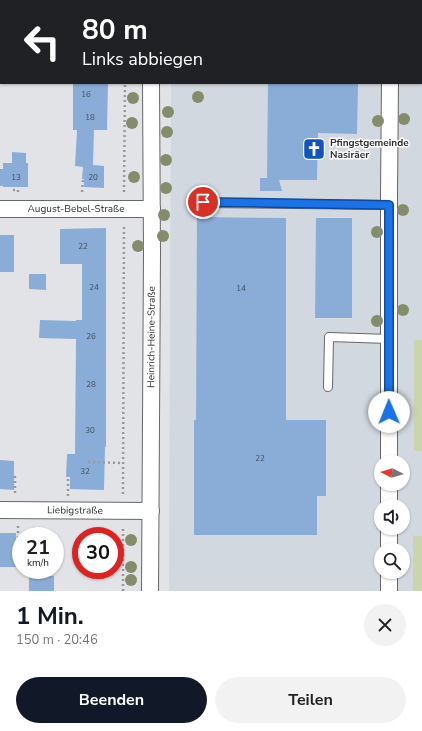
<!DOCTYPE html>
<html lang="de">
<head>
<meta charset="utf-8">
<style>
  :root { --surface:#fff; --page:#f2f2f2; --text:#202124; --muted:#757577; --accent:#111827 }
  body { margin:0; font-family:"Nunito Sans",sans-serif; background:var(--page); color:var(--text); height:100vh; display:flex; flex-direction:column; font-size:15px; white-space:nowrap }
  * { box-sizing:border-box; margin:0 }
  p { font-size:13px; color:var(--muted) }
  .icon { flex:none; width:22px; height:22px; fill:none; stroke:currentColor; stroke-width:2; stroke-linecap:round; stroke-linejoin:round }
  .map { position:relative; height:591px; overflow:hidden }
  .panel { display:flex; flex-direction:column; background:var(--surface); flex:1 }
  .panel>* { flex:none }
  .top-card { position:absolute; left:0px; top:0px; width:422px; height:84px; box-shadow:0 1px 3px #0004; background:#202124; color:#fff; overflow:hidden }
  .needle { width:26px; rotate:275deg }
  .controls { position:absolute; left:374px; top:455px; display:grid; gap:8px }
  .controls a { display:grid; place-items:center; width:36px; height:36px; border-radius:50%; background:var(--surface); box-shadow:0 1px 3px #0004; font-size:20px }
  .speed { position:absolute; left:12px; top:527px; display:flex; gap:8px; font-size:20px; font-weight:700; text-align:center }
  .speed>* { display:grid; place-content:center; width:52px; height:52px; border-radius:50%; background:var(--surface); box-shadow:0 1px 3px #0004; line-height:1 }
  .speed small { font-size:10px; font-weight:400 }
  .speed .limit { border:6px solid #d22; background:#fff; color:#111 }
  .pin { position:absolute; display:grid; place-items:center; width:34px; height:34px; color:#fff; margin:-17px; border:2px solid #fff; border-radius:50%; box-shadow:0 1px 4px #0007 }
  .me { position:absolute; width:44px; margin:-22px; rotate:359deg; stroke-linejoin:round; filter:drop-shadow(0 0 3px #0008) }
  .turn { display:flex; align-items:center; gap:14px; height:84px; padding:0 16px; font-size:18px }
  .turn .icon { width:52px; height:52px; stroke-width:2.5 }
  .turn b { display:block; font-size:28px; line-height:34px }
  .round { display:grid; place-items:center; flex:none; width:42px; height:42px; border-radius:21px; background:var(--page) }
  .headline { display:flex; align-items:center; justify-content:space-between; height:68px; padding:0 16px }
  h1 { font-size:24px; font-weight:700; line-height:30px; color:var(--accent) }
  .primary-button { display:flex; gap:8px; margin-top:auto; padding:8px 16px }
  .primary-button a { flex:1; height:46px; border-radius:24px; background:var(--accent); color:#fff; font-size:16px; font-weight:700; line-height:46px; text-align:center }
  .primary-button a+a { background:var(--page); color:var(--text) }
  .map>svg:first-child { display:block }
  .built { fill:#d1d8e0; fill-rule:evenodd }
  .green { fill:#cad4af }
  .building { fill:#8aadd7 }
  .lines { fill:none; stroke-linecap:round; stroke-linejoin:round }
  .service-casing { stroke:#656769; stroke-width:10 }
  .minor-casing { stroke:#656769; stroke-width:18 }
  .path { stroke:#98999c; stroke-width:2.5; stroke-dasharray:2 3; stroke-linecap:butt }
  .service { stroke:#fff; stroke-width:8 }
  .minor { stroke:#fff; stroke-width:16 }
  .tree { fill:#858c6b }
  .route-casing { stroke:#114b97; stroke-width:10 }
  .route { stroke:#1a73e8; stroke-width:7 }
  .labels { text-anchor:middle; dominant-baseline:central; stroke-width:3; stroke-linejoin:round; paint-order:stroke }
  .number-label { font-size:8px; fill:#444e59 }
  .poi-label { font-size:10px; font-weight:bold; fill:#2d2e2f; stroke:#fff; text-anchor:start }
  .street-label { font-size:10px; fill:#2d2e2f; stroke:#fff }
</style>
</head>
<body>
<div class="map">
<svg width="422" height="591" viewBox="0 0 422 591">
  <rect width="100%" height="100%" fill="#e1e3e6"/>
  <path class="built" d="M171 0H422V591H169L171 83H421V1H171ZM381 462H403V484H381ZM381 506H403V528H381ZM381 550H403V572H381Z"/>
  <path class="green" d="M414 340H422V451H414Z
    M413 536H422V591H413Z"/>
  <path class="building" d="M73 83H108L107 130H94L93 165 104 166V188L84 187V179H82L83 167 75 166 77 130H73Z
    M268 83H358L357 134 318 133 317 180H279L282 191H260V178H267Z
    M12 152 26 153V163H28V187H3V186H0V169H3V163H12Z
    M197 217 286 218V420H326V496H317V535H194V420H196Z
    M316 218H352V318H315Z
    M106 228V447H105L104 490 70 489V477H66L67 454H75L76 339 39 338 40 320 76 321V320H82V264H60V229Z
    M0 235H14V272H0Z
    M29 274H46V290L29 289Z
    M0 460 14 461V490L0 489Z
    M0 533H16V567H0Z
    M29 575 54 576V591H29Z"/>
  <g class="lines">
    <g class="service-casing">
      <path id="service" d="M203 203 389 205
        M328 387 329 337 389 339"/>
    </g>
    <g class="minor-casing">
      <g id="minor">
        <path d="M151 1V0"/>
        <path d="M391 1V0"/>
        <path id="s1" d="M0 209H152"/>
        <path d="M389 462V192L390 83"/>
        <path d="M389 506V484"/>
        <path id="s2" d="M0 510 151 511"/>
        <path d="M389 528V550"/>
        <path d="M389 572V591"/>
        <path id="s3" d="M150 591 152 253 151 83"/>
      </g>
    </g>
    <path class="path" d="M125 1V0
      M13 190H18V193
      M82 192 83 179
      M124 192 125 83
      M88 462 123 463
      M14 477H15V495
      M123 494 124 225
      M68 496V477
      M27 536V534L36 527
      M16 551H18V526
      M123 591V527"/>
    <use href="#service" class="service"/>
    <use href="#minor" class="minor"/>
  </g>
  <g class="tree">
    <circle cx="198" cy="97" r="6"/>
    <circle cx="133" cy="98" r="6"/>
    <circle cx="168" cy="112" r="6"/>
    <circle cx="404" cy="119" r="6"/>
    <circle cx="378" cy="121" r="6"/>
    <circle cx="132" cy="123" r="6"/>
    <circle cx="167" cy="132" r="6"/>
    <circle cx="166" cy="160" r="6"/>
    <circle cx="134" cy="177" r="6"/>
    <circle cx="166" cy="188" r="6"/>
    <circle cx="403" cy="210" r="6"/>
    <circle cx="164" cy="215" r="6"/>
    <circle cx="377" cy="232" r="6"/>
    <circle cx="163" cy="236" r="6"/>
    <circle cx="138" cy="246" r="6"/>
    <circle cx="403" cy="310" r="6"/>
    <circle cx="377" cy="321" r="6"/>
    <circle cx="403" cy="416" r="6"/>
    <circle cx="377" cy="418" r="6"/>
    <circle cx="131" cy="540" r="6"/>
    <circle cx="131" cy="567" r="6"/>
    <circle cx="131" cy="580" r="6"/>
  </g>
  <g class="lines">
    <g class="route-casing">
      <path id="route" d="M203 202 389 205V412"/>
    </g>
    <use href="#route" class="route"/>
  </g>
  <defs>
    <g id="church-square" transform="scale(1.15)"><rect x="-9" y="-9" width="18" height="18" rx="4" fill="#1254bf" stroke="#fff"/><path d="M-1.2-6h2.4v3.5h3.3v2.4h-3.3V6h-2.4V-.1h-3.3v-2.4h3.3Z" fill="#fff"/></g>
  </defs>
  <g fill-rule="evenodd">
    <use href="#church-square" x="314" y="149"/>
  </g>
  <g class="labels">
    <g class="number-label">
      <text x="86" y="94">16</text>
      <text x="90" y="117">18</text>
      <text x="16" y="177">13</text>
      <text x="93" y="177">20</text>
      <text x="83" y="246">22</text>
      <text x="94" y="287">24</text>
      <text x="241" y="288">14</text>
      <text x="91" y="336">26</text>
      <text x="91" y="384">28</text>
      <text x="90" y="430">30</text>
      <text x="260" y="458">22</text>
      <text x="85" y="471">32</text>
    </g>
    <g class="poi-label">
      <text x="330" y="143">Pfingstgemeinde<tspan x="330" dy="12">Nasiräer</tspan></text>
    </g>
    <g class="street-label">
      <text stroke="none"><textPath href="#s1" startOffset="76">August-Bebel-Straße</textPath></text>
      <text stroke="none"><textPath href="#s3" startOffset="254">Heinrich-Heine-Straße</textPath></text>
      <text stroke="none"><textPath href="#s2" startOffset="75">Liebigstraße</textPath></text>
    </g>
  </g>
</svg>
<div class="controls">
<a><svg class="needle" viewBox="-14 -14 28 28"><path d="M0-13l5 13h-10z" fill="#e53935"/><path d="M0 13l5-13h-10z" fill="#757577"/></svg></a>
<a><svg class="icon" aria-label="sound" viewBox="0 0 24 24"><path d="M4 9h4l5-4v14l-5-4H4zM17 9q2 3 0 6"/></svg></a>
<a><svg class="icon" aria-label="search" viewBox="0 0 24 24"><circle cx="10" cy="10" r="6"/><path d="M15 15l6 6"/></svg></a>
</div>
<div class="speed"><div>21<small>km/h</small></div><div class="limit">30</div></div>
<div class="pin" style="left:203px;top:202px;background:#d93025"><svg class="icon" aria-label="arrive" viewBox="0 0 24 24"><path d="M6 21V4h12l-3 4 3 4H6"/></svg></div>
<svg class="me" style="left:389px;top:412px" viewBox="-20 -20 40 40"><circle r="19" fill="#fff"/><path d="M0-13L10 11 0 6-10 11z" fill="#1a73e8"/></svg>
<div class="top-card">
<div class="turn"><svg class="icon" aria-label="left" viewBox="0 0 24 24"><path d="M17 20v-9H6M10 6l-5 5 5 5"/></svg><div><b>80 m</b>Links abbiegen</div></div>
</div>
</div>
<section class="panel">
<div class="headline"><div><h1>1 Min.</h1><p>150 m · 20:46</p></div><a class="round"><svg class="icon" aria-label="close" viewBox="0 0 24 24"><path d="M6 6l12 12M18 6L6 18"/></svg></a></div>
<div class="primary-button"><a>Beenden</a><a>Teilen</a></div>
</section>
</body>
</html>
